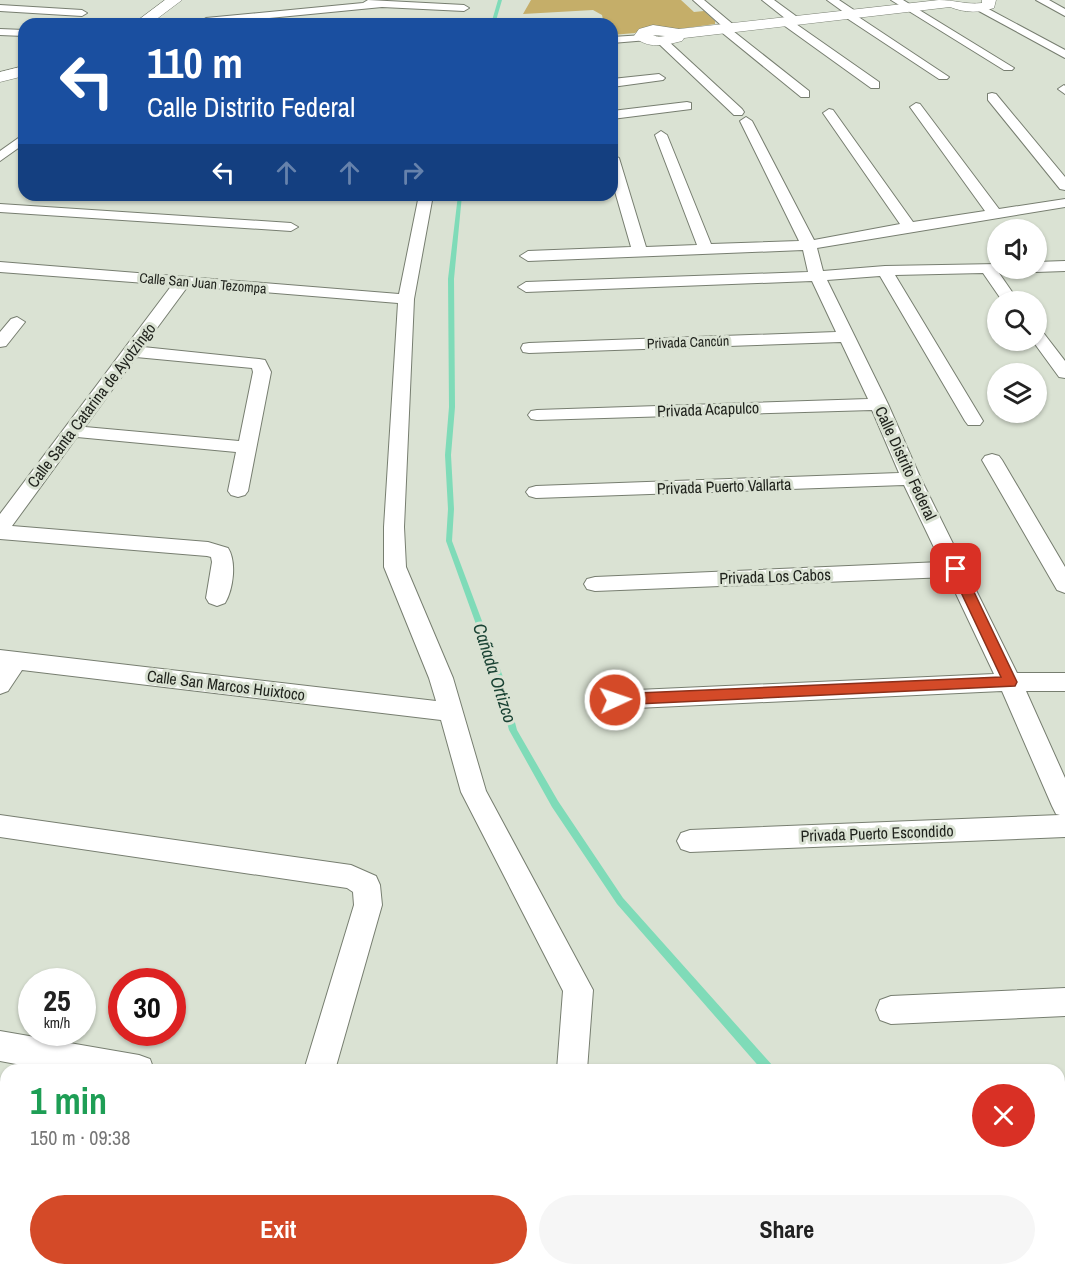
<!DOCTYPE html>
<html lang="en">
<head>
<meta charset="utf-8">
<style>
  :root { --surface:#fff; --page:#f6f6f6; --text:#222; --muted:#767676; --accent:#d44a28 }
  body { margin:0; font-family:"Archivo Narrow",sans-serif; background:var(--page); color:var(--text); height:100vh; display:flex; flex-direction:column; font-size:22px; white-space:nowrap }
  * { box-sizing:border-box; margin:0 }
  p { font-size:20px; color:var(--muted) }
  .icon { flex:none; width:33px; height:33px; fill:none; stroke:currentColor; stroke-width:2; stroke-linecap:round; stroke-linejoin:round }
  .map { position:relative; flex:1; overflow:hidden }
  .drawer { position:absolute; left:0px; top:1064px; width:1065px; height:212px; display:flex; flex-direction:column; background:var(--surface); border-radius:18px 18px 0 0; box-shadow:0 2px 4px #0004 }
  .drawer>* { flex:none }
  .hud { position:absolute; left:18px; top:18px; width:600px; height:183px; border-radius:18px; box-shadow:0 2px 4px #0004; background:#1a4fa0; color:#fff; overflow:hidden }
  .buttons { position:absolute; left:987px; top:219px; display:grid; gap:12px }
  .buttons a { display:grid; place-items:center; width:60px; height:60px; border-radius:50%; background:var(--surface); box-shadow:0 2px 4px #0004; font-size:30px }
  .speed { position:absolute; left:18px; top:968px; display:flex; gap:12px; font-size:30px; font-weight:700; text-align:center }
  .speed>* { display:grid; place-content:center; width:78px; height:78px; border-radius:50%; background:var(--surface); box-shadow:0 2px 4px #0004; line-height:1 }
  .speed small { font-size:15px; font-weight:400 }
  .speed .limit { border:9px solid #d22; background:#fff; color:#111 }
  .pin { position:absolute; display:grid; place-items:center; width:51px; height:51px; color:#fff; margin:-26px; border-radius:12px; box-shadow:0 3px 9px #0006 }
  .me { position:absolute; width:66px; margin:-33px; rotate:87deg; stroke-linejoin:round; filter:drop-shadow(0 0 4px #0008) }
  .turn { display:flex; align-items:center; gap:21px; height:126px; padding:0 30px; font-size:27px }
  .turn .icon { width:78px; height:78px; stroke-width:2.5 }
  .turn b { display:block; font-size:42px; line-height:51px }
  .lanes { display:flex; align-items:center; height:57px; padding:0 30px; background:#0003; justify-content:center; gap:30px; direction:ltr }
  .lanes .off { opacity:.35 }
  .round { display:grid; place-items:center; flex:none; width:63px; height:63px; border-radius:32px; background:var(--page) }
  .overview { display:flex; align-items:center; justify-content:space-between; height:102px; padding:0 30px }
  h1 { font-size:36px; font-weight:800; line-height:45px; color:#1e9e55 }
  .primary-button { display:flex; gap:12px; margin-top:auto; padding:12px 30px }
  .primary-button a { flex:1; height:69px; border-radius:36px; background:var(--accent); color:#fff; font-size:24px; font-weight:800; line-height:69px; text-align:center }
  .primary-button a+a { background:var(--page); color:var(--text) }
  .map>svg:first-child { display:block }
  .green { fill:#c5ae69 }
  .lines { fill:none; stroke-linecap:round; stroke-linejoin:round }
  .stream { fill:#7fdbb8; fill-rule:evenodd }
  .street-casing { stroke:#777e70; stroke-width:2 }
  .secondary-casing { stroke:#777e70; stroke-width:1 }
  .street { fill:#fff; fill-rule:evenodd }
  .secondary { fill:#fff; fill-rule:evenodd }
  .route { fill:#d44a28; stroke:#8a301a; stroke-width:1.5 }
  .labels { text-anchor:middle; dominant-baseline:central; stroke-width:6; stroke-linejoin:round; paint-order:stroke }
  .far-street-label { font-size:14px; fill:#1f221c; stroke:#dae2d3 }
  .street-label { font-size:16px; fill:#1f221c; stroke:#dae2d3 }
  .water-label { font-size:18px; font-style:italic; fill:#194233; stroke:#dae2d3 }
</style>
</head>
<body>
<div class="map">
<svg width="1065" height="1274" viewBox="0 0 1065 1274">
  <rect width="100%" height="100%" fill="#dae2d3"/>
  <path class="green" d="M531 0H681L694 12 704 11 715 21V24L679 29 647 27 635 33 612 35V24H604L602 15 593 10 523 14Z"/>
  <g class="lines">
    <path class="stream" d="M498 0H502L495 24H491Z
      M458 195H462L454 279 455 407 451 455 454 509 452 541 503 677 517 730 558 801 623 898 773 1066 774 1070H762L617 904 552 807 509 730 495 677 446 541 448 509 445 455 449 407 448 279Z
      M948 1269H962L965 1274H951Z"/>
    <g class="street-casing">
      <path id="street" d="M368 0 464 5 469 8 464 11 382 7 208 24 201 21 206 18 363 3Z
        M693 0H704L735 26 736 28 733 31 809 91V97H801L720 31 719 29 722 26Z
        M762 0H774L800 19 801 21 796 24 879 82V88H871L782 24V20L786 19Z
        M827 0H839L857 12V16L949 77 947 79H939L845 17V13Z
        M891 0H903L1014 68 1012 70H1004Z
        M1036 0H1049L1065 9V16Z
        M0 5 82 10 87 13 82 16 0 11Z
        M981 5 1065 50V58L977 10 976 8Z
        M0 29 24 30V36L0 35Z
        M644 35 648 36V40L612 43V37Z
        M663 39 667 40 742 109 744 112 742 115H734L659 44V40Z
        M659 74 665 78 663 80 612 87V79Z
        M1064 85 1065 86V94L1058 89Z
        M992 93 996 94 1065 177V190L1060 189 988 100V94Z
        M687 102 691 103V109L612 119V111Z
        M916 103 920 104 999 209 1065 199V207L817 248 823 271 885 266 998 264V268H1019L1012 273H999L1019 302H1003L983 273 895 275 983 421 980 425H968L965 421 880 276 827 280 888 404 921 479 1017 673H1065V691H1026L1065 778V837L690 852 681 849 677 841 681 833 690 830 1060 815 1056 814 1052 806 1002 691 615 709 607 706 603 700 607 694 615 691 994 674 948 577 595 591 587 589 584 584 587 579 595 577 941 562 904 485 536 498 529 496 526 492 529 488 536 486 899 473 872 410 537 420 531 419 528 415 531 411 537 410 868 399 841 342 529 353 523 352 521 348 523 344 529 343 836 332 812 281 526 292 518 287 526 282 808 272 803 250 528 261 520 256 528 251 631 247 612 181V154L619 158 646 247 697 245 655 135 661 131 667 135 711 244 799 241 740 121 746 117 752 121 814 240 900 224 823 113 829 109 833 110 913 222 985 211 910 107Z
        M24 134V144L0 161V151Z
        M419 195H433L414 299 404 527 406 567 453 678 486 791 593 990 587 1070H557L563 991 461 792 441 720 22 670 8 691 0 694V650L436 701 429 678 384 567V527L398 303 188 286 143 347 259 359 265 360 271 372 248 491 245 495 238 497 231 495 228 491 236 452 77 437 12 526 208 542 228 548C237 562 233 590 225 603L217 606 209 603 206 598 212 562 211 557 207 556 0 539V514L172 285 0 272V262L399 294ZM136 357 252 368 253 372 239 441 85 427Z
        M0 204 291 223 298 227 291 231 0 212Z
        M1065 261V271L1036 272 1029 268H1036V262Z
        M17 317 25 322 6 346 0 347V332L11 319Z
        M1036 330 1042 331 1065 361V378L1059 377 1032 340H1036Z
        M992 454 999 456 1002 460 1065 567V593L1057 590 982 460 985 456Z
        M0 815 351 865 376 876 380 885 382 905 335 1070H304L354 905 353 892 347 888 0 837Z
        M1065 988V1016L891 1024 880 1020 876 1010 880 1000 891 996Z
        M0 1031 139 1055 150 1059 154 1070H48L0 1061Z
        M529 1269H563L562 1274H528Z"/>
    </g>
    <g class="secondary-casing">
      <path id="secondary" d="M165 0H182L150 24H133Z
        M939 0C954 0 967 5 982 3V0H996L994 8C979 13 965 13 950 7L684 38 682 41C666 45 647 50 634 36L639 29 653 25 679 29ZM653 35 665 36 658 37Z
        M24 66V76L0 82V72Z"/>
    </g>
    <use href="#street" class="street"/>
    <use href="#secondary" class="secondary"/>
  </g>
  <path class="route" d="M956 565 963 569 1017 682 1015 686 615 705 610 704 608 700 610 696 615 694 1001 677 950 569Z"/>
  <g class="labels">
    <g class="far-street-label">
      <text transform="translate(203 283) rotate(5)">Calle San Juan Tezompa</text>
      <text transform="translate(688 342) rotate(-2)">Privada Cancún</text>
    </g>
    <g class="street-label">
      <text transform="translate(91 405) rotate(-53)">Calle Santa Catarina de Ayotzingo</text>
      <text transform="translate(708 409) rotate(-2)">Privada Acapulco</text>
      <text transform="translate(906 463) rotate(65)">Calle Distrito Federal</text>
      <text transform="translate(724 486) rotate(-2)">Privada Puerto Vallarta</text>
      <text transform="translate(775 576) rotate(-2)">Privada Los Cabos</text>
      <text transform="translate(226 685) rotate(7)">Calle San Marcos Huixtoco</text>
      <text transform="translate(877 833) rotate(-2)">Privada Puerto Escondido</text>
    </g>
    <g class="water-label">
      <text transform="translate(495 673) rotate(72)">Cañada Ortizco</text>
    </g>
  </g>
</svg>
<div class="buttons">
<a><svg class="icon" aria-label="sound" viewBox="0 0 24 24"><path d="M4 9h4l5-4v14l-5-4H4zM17 9q2 3 0 6"/></svg></a>
<a><svg class="icon" aria-label="search" viewBox="0 0 24 24"><circle cx="10" cy="10" r="6"/><path d="M15 15l6 6"/></svg></a>
<a><svg class="icon" aria-label="layers" viewBox="0 0 24 24"><path d="M12 4l9 5-9 5-9-5zM3 14l9 5 9-5"/></svg></a>
</div>
<div class="speed"><div>25<small>km/h</small></div><div class="limit">30</div></div>
<div class="pin" style="left:956px;top:569px;background:#d93025"><svg class="icon" aria-label="arrive" viewBox="0 0 24 24"><path d="M6 21V4h12l-3 4 3 4H6"/></svg></div>
<svg class="me" style="left:615px;top:700px" viewBox="-20 -20 40 40"><circle r="17" fill="#d44a28" stroke="#fff" stroke-width="3"/><path d="M0-11L8 9 0 5-8 9z" fill="#fff"/></svg>
<div class="hud">
<div class="turn"><svg class="icon" aria-label="left" viewBox="0 0 24 24"><path d="M17 20v-9H6M10 6l-5 5 5 5"/></svg><div><b>110 m</b>Calle Distrito Federal</div></div>
<div class="lanes"><svg class="icon" aria-label="left" viewBox="0 0 24 24"><path d="M17 20v-9H6M10 6l-5 5 5 5"/></svg><svg class="icon off" aria-label="ahead" viewBox="0 0 24 24"><path d="M12 20V5M6 11l6-6 6 6"/></svg><svg class="icon off" aria-label="ahead" viewBox="0 0 24 24"><path d="M12 20V5M6 11l6-6 6 6"/></svg><svg class="icon off" aria-label="right" viewBox="0 0 24 24"><path d="M7 20v-9h11M14 6l5 5-5 5"/></svg></div>
</div>
<section class="drawer">
<div class="overview"><div><h1>1 min</h1><p>150 m · 09:38</p></div><a class="round" style="background:#d93025;color:#fff"><svg class="icon" aria-label="close" viewBox="0 0 24 24"><path d="M6 6l12 12M18 6L6 18"/></svg></a></div>
<div class="primary-button"><a>Exit</a><a>Share</a></div>
</section>
</div>
</body>
</html>
